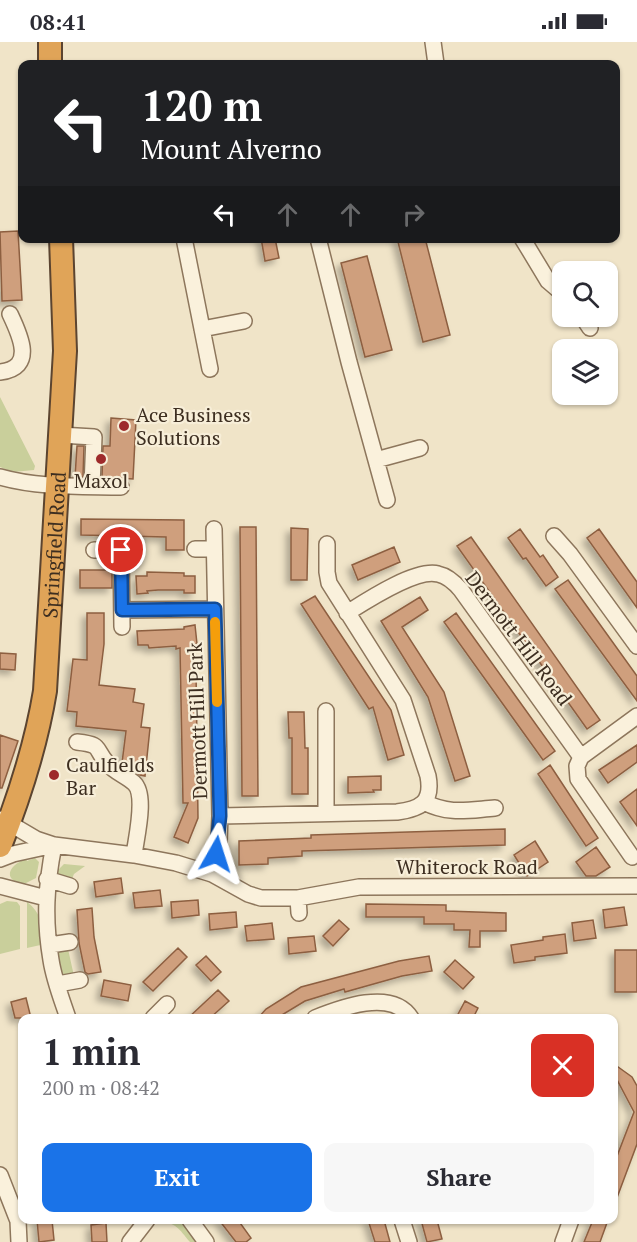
<!DOCTYPE html>
<html lang="en">
<head>
<meta charset="utf-8">
<style>
  :root { --surface:#fff; --page:#f7f7f7; --text:#2b2b33; --muted:#7c7c81; --accent:#1a73e8 }
  body { margin:0; font-family:"PT Serif",serif; background:var(--page); color:var(--text); height:100vh; display:flex; flex-direction:column; font-size:22px; white-space:nowrap }
  * { box-sizing:border-box; margin:0 }
  p { font-size:20px; color:var(--muted) }
  .icon { flex:none; width:33px; height:33px; fill:none; stroke:currentColor; stroke-width:2; stroke-linecap:round; stroke-linejoin:round }
  .map { position:relative; flex:1; overflow:hidden }
  .drawer { position:absolute; left:18px; top:972px; width:600px; height:210px; display:flex; flex-direction:column; background:var(--surface); border-radius:12px; box-shadow:0 2px 4px #0004 }
  .drawer>* { flex:none }
  .top-card { position:absolute; left:18px; top:18px; width:602px; height:183px; border-radius:12px; box-shadow:0 2px 4px #0004; background:#202124; color:#fff; overflow:hidden }
  .fabs { position:absolute; left:552px; top:219px; display:grid; gap:12px }
  .fabs a { display:grid; place-items:center; width:66px; height:66px; border-radius:12px; background:var(--surface); box-shadow:0 2px 4px #0004; font-size:30px }
  .pin { position:absolute; display:grid; place-items:center; width:51px; height:51px; color:#fff; margin:-26px; border:3px solid #fff; border-radius:50%; box-shadow:0 2px 6px #0007 }
  .me { position:absolute; width:66px; margin:-33px; rotate:6deg; stroke-linejoin:round; filter:drop-shadow(0 0 4px #0008) }
  .turn { display:flex; align-items:center; gap:21px; height:126px; padding:0 24px; font-size:27px }
  .turn .icon { width:78px; height:78px; stroke-width:2.5 }
  .turn b { display:block; font-size:42px; line-height:51px }
  .lanes { display:flex; align-items:center; height:57px; padding:0 24px; background:#0003; justify-content:center; gap:30px; direction:ltr }
  .lanes .off { opacity:.35 }
  .round { display:grid; place-items:center; flex:none; width:63px; height:63px; border-radius:12px; background:var(--page) }
  .head { display:flex; align-items:center; justify-content:space-between; height:102px; padding:0 24px }
  h1 { font-size:36px; font-weight:700; line-height:45px }
  .action { display:flex; gap:12px; margin-top:auto; padding:12px 24px }
  .action a { flex:1; height:69px; border-radius:12px; background:var(--accent); color:#fff; font-size:24px; font-weight:700; line-height:69px; text-align:center }
  .action a+a { background:var(--page); color:var(--text) }
  .status { display:flex; justify-content:space-between; align-items:center; height:42px; padding:0 30px; background:var(--surface); direction:ltr }
  .status svg { height:16px; fill:currentColor }
  .map>svg:first-child { display:block }
  .green { fill:#c9cf9b }
  .building { fill:#cf9f7d; stroke:#8d5f41; stroke-width:1.5; filter:url(#shadow) }
  .lines { fill:none; stroke-linecap:round; stroke-linejoin:round }
  .minor-casing { stroke:#8d765c; stroke-width:18 }
  .highway-casing { stroke:#5b4430; stroke-width:26 }
  .minor { stroke:#faf1dc; stroke-width:15 }
  .highway { stroke:#e0a458; stroke-width:22 }
  .route-casing { stroke:#114b97; stroke-width:15 }
  .route { stroke:#1a73e8; stroke-width:10 }
  .slow { stroke:#f59e0b; stroke-width:10 }
  .poi-dot { fill:#9e2a2b; stroke:#f7eed8; stroke-width:2 }
  .labels { text-anchor:middle; dominant-baseline:central; stroke-width:4.5; stroke-linejoin:round; paint-order:stroke }
  .poi-label { font-size:20px; fill:#3d2e20; stroke:#f7eed8; text-anchor:start }
  .street-label { font-size:20px; fill:#3d2e20; stroke:#f7eed8 }
</style>
</head>
<body>
<div class="status"><b>08:41</b><svg viewBox="0 0 49 12"><path d="M0 12V9h3v3zM5 12V6h3v6zM10 12V3h3v9zM15 12V0h3v12zM26 1h20v11H26zM47 4h2v5h-2z"/></svg></div>
<div class="map">
<svg width="637" height="1200" viewBox="0 0 637 1200">
  <defs>
    <filter id="shadow"><feDropShadow dx="-4.5" dy="4.5" stdDeviation="3" flood-color="#0004"/></filter>
  </defs>
  <rect width="100%" height="100%" fill="#f0e4c8"/>
  <path class="green" d="M0 355 35 424 34 428 13 430 0 425Z
    M35 816 39 820 36 836 24 842C2 839 8 823 26 817L27 819Z
    M64 822 85 824 74 832 71 839 57 835 58 828Z
    M7 859 17 860 20 864V907L0 912V862Z
    M27 860C41 870 43 885 45 902L27 906Z
    M68 907 74 934 64 937 57 909Z
    M158 1178H182L198 1200H190C178 1186 176 1179 155 1180Z"/>
  <path class="building" d="M18 189 22 258 2 259 0 190Z
    M261 196H275L279 216 265 219Z
    M397 196H425L450 293 423 300Z
    M367 214 392 308 365 315 341 221Z
    M111 376 136 378 133 437 102 435 103 404H110Z
    M77 404H84L83 435H75Z
    M81 477 184 478V508H166V495L81 493Z
    M240 485H256L258 754H242Z
    M291 486 308 487 307 538H291Z
    M520 487 540 515 543 513 558 535 546 544 526 516 523 517 508 496Z
    M599 487 637 540V566L587 496Z
    M471 495 600 678 587 687 457 504Z
    M394 505 400 520 358 538 352 523Z
    M80 528H112V546H80Z
    M147 530 184 531V534H195V551H184V548H158L147 549 148 551 137 552 136 534H147Z
    M568 538 637 634V659L555 547Z
    M315 554 391 668 404 713 388 718 373 665 369 667 301 562Z
    M420 555 428 568 402 585 444 650 470 734 455 739 428 655 381 579Z
    M87 571H104V602L99 643 135 647 133 660 144 662 141 685 150 686 145 734 140 733 122 721 126 689 76 684 77 670 67 669 73 617 87 618Z
    M456 571 555 709 543 718 444 580Z
    M195 583 197 602H194L196 628 198 776 188 801 174 795 188 761H183L180 606 176 607V604L149 606 148 603H138L137 589 184 587V585Z
    M0 611 16 612 15 628 0 627Z
    M288 670H304L305 706H308V752H292V696H289Z
    M0 693 18 699 2 746H0Z
    M637 703V720L608 741 599 728Z
    M550 723 598 796 586 804 538 732Z
    M381 734V748H373L374 750 348 751V735Z
    M637 747V784L620 760Z
    M505 787V803L302 809V814L268 816V822L239 823V799L311 796V793Z
    M535 799 548 820 527 834 514 813Z
    M596 805 610 825 596 834H586L576 820Z
    M121 836 123 851 96 855 94 840Z
    M160 848 162 864 135 866 133 851Z
    M198 858 199 873 172 876 171 860Z
    M366 862 446 863V869L506 871V889H480V905H469L470 888H454V882H424V875H366Z
    M624 865 627 883 605 886 603 868Z
    M92 866 94 895 101 930 88 932 85 930 79 901 77 868Z
    M236 870 237 885 210 888 209 872Z
    M339 878 349 887 333 904 323 894Z
    M593 878 596 896 574 899 572 881Z
    M272 881 274 897 247 899 245 884Z
    M565 892 567 911 535 915V918L514 921 511 903 543 898V895Z
    M314 894 316 909 289 912 288 896Z
    M178 906 187 915 153 949 143 940Z
    M615 908H637V950H615Z
    M206 914 221 930 211 939 196 923Z
    M429 914 432 929 402 934 345 950 344 947 305 959 277 976H258L266 967 301 945 399 919Z
    M455 918 474 935 463 947 444 930Z
    M104 938 131 943 128 959 101 954Z
    M218 948 229 959 210 976H188Z
    M26 956 31 976H15L11 960Z
    M465 959 478 966 473 976H456Z
    M614 1022 632 1035 637 1044V1102L615 1161 614 1122 634 1070 614 1032Z
    M37 1178H52L54 1198 39 1200Z
    M219 1178H238L251 1196 246 1200H236Z
    M368 1178H384L390 1200H375Z
    M421 1178H437L442 1197 427 1200Z
    M593 1178H608L600 1200H584Z
    M106 1181 107 1200H92L91 1183Z"/>
  <g class="lines">
    <g class="minor-casing">
      <path id="minor" d="M433 0 436 22
        M184 196 210 327
        M318 196 349 320 387 458
        M522 196 548 239 562 251
        M582 274 590 286
        M202 287 244 279
        M0 330C36 326 20 293 10 272
        M60 393 94 395 92 444
        M376 418 420 406
        M0 435C38 446 82 444 121 445
        M554 494 570 512 637 604
        M195 507H214
        M94 508H135
        M121 508 122 585
        M122 568 215 567
        M347 571C366 559 416 526 438 532 448 534 455 541 461 548L581 715 637 674
        M77 700C104 703 93 706 108 722 115 730 126 734 134 741 147 753 136 796 134 813
        M581 715 577 724 578 737 632 815
        M424 760C449 773 468 768 495 766
        M326 772V669
        M220 774 397 770C420 767 433 761 428 734L403 658 329 541 327 530V502
        M2 777 36 797 54 803 134 813 176 821 212 832 248 852 261 856H298L359 845 637 844
        M0 817 13 812 54 803C46 843 44 877 51 918 54 938 62 958 68 976
        M212 832 219 799 220 774 214 487
        M47 837 70 844
        M0 844 46 856
        M298 856 299 871
        M50 903 70 900
        M58 942 80 938
        M153 976 167 962
        M315 976C340 966 392 946 411 976
        M0 1133 18 1179 19 1200
        M190 1178 206 1200
        M402 1178 409 1200
        M130 1200 147 1178
        M563 1200 571 1178"/>
    </g>
    <g class="highway-casing">
      <g id="highway">
        <path d="M50 22V0"/>
        <path id="s1" d="M0 804C20 753 36 704 45 649L65 309 61 196"/>
      </g>
    </g>
    <use href="#minor" class="minor"/>
    <use href="#highway" class="highway"/>
  </g>
  <g class="lines">
    <g class="route-casing">
      <path id="route" d="M121 508 122 568 215 567 220 774 216 812"/>
    </g>
    <use href="#route" class="route"/>
    <path class="slow" d="M215 580 217 660"/>
  </g>
  <g class="poi-dot">
    <circle cx="124" cy="384" r="6"/>
    <circle cx="101" cy="417" r="6"/>
    <circle cx="54" cy="733" r="6"/>
  </g>
  <g class="labels">
    <g class="poi-label">
      <text x="136" y="372">Ace Business<tspan x="136" dy="23">Solutions</tspan></text>
      <text x="101" y="438" text-anchor="middle">Maxol</text>
      <text x="66" y="722">Caulfields<tspan x="66" dy="23">Bar</tspan></text>
    </g>
    <g class="street-label">
      <text stroke="none"><textPath href="#s1" startOffset="308">Springfield Road</textPath></text>
      <text transform="translate(519 596) rotate(53)">Dermott Hill Road</text>
      <text transform="translate(197 679) rotate(-92)">Dermott Hill Park</text>
      <text x="467" y="824">Whiterock Road</text>
    </g>
  </g>
</svg>
<div class="fabs">
<a><svg class="icon" aria-label="search" viewBox="0 0 24 24"><circle cx="10" cy="10" r="6"/><path d="M15 15l6 6"/></svg></a>
<a><svg class="icon" aria-label="layers" viewBox="0 0 24 24"><path d="M12 4l9 5-9 5-9-5zM3 14l9 5 9-5"/></svg></a>
</div>
<div class="pin" style="left:121px;top:508px;background:#d93025"><svg class="icon" aria-label="arrive" viewBox="0 0 24 24"><path d="M6 21V4h12l-3 4 3 4H6"/></svg></div>
<svg class="me" style="left:216px;top:812px" viewBox="-20 -20 40 40"><path d="M0-17L14 15 0 8-14 15z" fill="#1a73e8" stroke="#fff" stroke-width="4"/></svg>
<div class="top-card">
<div class="turn"><svg class="icon" aria-label="left" viewBox="0 0 24 24"><path d="M17 20v-9H6M10 6l-5 5 5 5"/></svg><div><b>120 m</b>Mount Alverno</div></div>
<div class="lanes"><svg class="icon" aria-label="left" viewBox="0 0 24 24"><path d="M17 20v-9H6M10 6l-5 5 5 5"/></svg><svg class="icon off" aria-label="ahead" viewBox="0 0 24 24"><path d="M12 20V5M6 11l6-6 6 6"/></svg><svg class="icon off" aria-label="ahead" viewBox="0 0 24 24"><path d="M12 20V5M6 11l6-6 6 6"/></svg><svg class="icon off" aria-label="right" viewBox="0 0 24 24"><path d="M7 20v-9h11M14 6l5 5-5 5"/></svg></div>
</div>
<section class="drawer">
<div class="head"><div><h1>1 min</h1><p>200 m · 08:42</p></div><a class="round" style="background:#d93025;color:#fff"><svg class="icon" aria-label="close" viewBox="0 0 24 24"><path d="M6 6l12 12M18 6L6 18"/></svg></a></div>
<div class="action"><a>Exit</a><a>Share</a></div>
</section>
</div>
</body>
</html>
